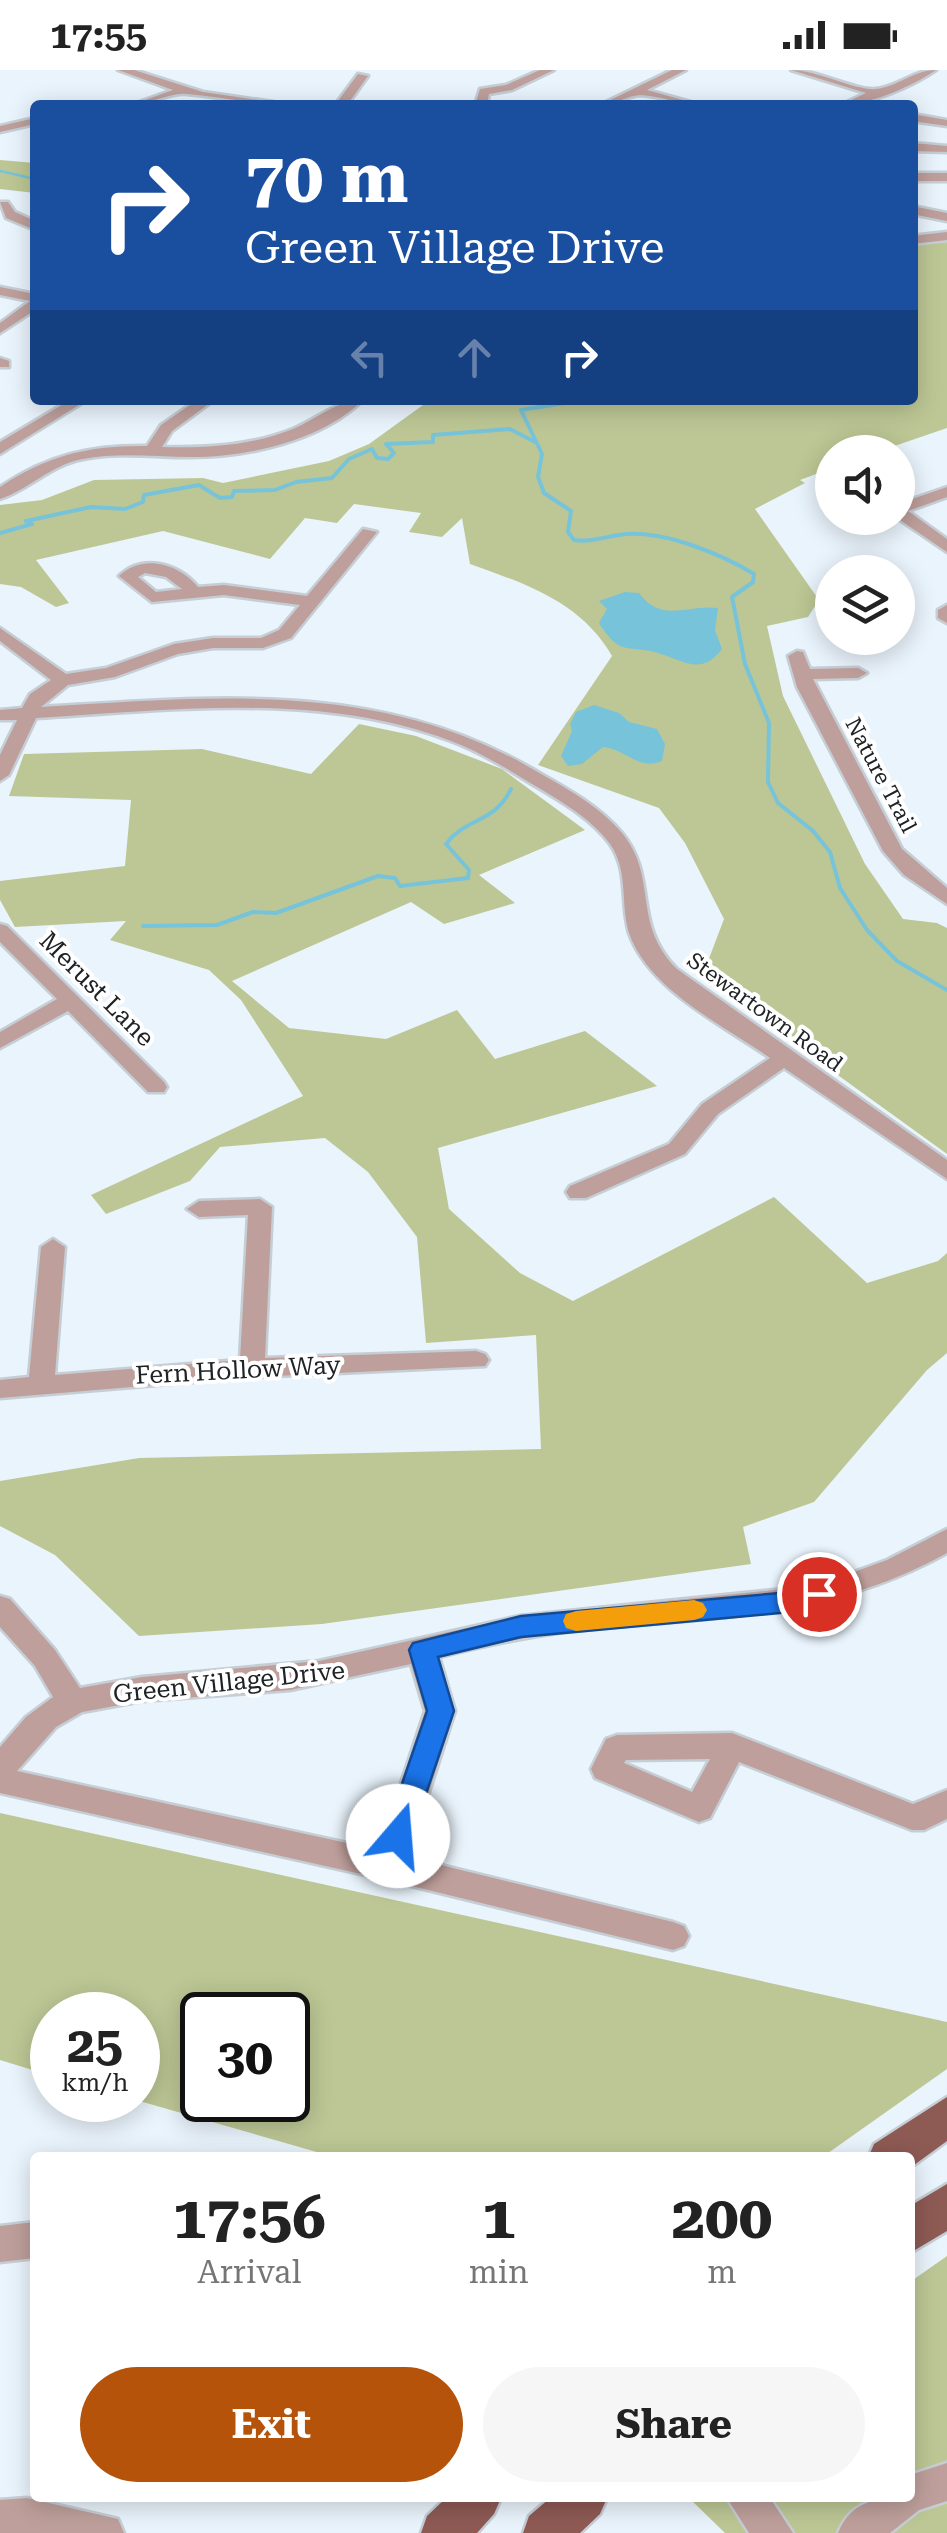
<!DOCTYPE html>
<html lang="en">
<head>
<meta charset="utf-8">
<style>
  :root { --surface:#fff; --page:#f6f6f6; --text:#222; --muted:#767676; --accent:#b45309 }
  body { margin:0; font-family:"Roboto Serif",serif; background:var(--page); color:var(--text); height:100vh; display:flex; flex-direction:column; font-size:38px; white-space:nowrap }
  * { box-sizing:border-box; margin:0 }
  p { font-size:32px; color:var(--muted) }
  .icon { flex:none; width:55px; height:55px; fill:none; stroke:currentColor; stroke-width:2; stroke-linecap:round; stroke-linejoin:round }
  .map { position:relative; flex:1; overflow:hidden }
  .sheet { position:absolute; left:30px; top:2082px; width:885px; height:350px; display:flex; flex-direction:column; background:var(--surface); border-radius:10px; box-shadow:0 5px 25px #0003 }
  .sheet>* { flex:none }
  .banner { position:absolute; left:30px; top:30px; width:888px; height:305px; border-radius:10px; box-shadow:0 5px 25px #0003; background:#1a4fa0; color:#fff; overflow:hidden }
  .fabs { position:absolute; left:815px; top:365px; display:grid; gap:20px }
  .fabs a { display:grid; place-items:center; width:100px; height:100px; border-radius:50%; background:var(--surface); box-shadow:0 5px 25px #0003; font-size:50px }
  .speed { position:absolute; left:30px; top:1922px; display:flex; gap:20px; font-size:50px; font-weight:700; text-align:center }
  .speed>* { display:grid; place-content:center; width:130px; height:130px; border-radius:50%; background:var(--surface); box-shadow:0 5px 25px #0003; line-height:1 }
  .speed small { font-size:25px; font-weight:400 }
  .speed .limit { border:5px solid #111; border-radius:15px; background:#fff; color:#111 }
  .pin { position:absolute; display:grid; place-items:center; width:85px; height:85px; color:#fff; margin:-42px; border:5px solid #fff; border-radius:50%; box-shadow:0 2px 10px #0007 }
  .me { position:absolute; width:110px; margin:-55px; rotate:18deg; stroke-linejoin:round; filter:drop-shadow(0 0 8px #0008) }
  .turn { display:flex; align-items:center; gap:35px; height:210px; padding:0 50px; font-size:45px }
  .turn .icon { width:130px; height:130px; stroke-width:2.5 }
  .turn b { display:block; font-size:70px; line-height:85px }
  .lanes { display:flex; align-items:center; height:95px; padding:0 50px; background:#0003; justify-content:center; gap:50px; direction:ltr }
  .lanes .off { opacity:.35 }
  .eta { display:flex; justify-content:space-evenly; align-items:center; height:170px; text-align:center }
  .eta b { font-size:60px; font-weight:700; line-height:70px }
  .cta { display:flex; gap:20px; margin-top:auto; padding:20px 50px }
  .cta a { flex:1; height:115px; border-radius:60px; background:var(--accent); color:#fff; font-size:40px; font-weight:700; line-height:115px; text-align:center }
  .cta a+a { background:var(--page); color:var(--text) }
  .status { display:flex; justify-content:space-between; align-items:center; height:70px; padding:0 50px; background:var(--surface); direction:ltr }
  .status svg { height:28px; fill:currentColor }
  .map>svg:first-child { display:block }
  .green { fill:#bdc795; fill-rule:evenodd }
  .water { fill:#77c3d9 }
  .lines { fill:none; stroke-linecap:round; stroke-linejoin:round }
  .stream-far1 { stroke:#77c3d9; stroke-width:2.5 }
  .stream { stroke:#77c3d9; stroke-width:4 }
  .minor-casing { stroke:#c6ced5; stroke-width:5 }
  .major-casing { stroke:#c6ced5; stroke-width:5 }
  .minor { fill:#be9f9b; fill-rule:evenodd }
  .major { fill:#8e5a54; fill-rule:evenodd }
  .route { fill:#1a73e8; stroke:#114b97; stroke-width:2.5 }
  .slow { fill:#f59e0b }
  .labels { text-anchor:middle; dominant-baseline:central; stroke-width:8; stroke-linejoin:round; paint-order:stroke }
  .far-street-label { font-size:22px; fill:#202326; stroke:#fff }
  .street-label { font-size:25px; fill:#202326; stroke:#fff }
</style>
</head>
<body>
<div class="status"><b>17:55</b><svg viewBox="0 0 49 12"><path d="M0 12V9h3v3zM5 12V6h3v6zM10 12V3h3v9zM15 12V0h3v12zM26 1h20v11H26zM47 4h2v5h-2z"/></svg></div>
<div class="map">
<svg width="947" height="2463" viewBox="0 0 947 2463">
  <rect width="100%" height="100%" fill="#eaf4fc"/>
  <path class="green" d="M0 90 35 93V123L0 119Z
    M947 172V358L877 382H832V398L800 410 805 413 755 439 819 530 808 547 767 556 783 626 865 794 903 849 937 853 947 858V1084L702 907 724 849 685 773 659 738 538 695 612 586C581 532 526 514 470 494L462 448 442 467 409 462 421 443 354 434 337 453 305 448 270 489 163 461 36 490 69 533 56 537 21 517 0 514V435L42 430 94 410 203 408 223 413 329 391 369 374 430 330H912L913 175Z
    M359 654 416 666 502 699 585 760 479 805 515 833 444 854 411 832 232 911 289 958 386 969 457 940 495 989 585 961 657 1016 438 1078 449 1139 520 1203 573 1231 774 1127 867 1213 938 1191 947 1183V1283L927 1300 814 1432 743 1457 751 1494 322 1554 139 1566 55 1485 0 1456V1411L139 1388 541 1379 536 1265 426 1273 417 1167 368 1102 325 1068 220 1077 190 1111 106 1144 91 1125 303 1026 241 930 209 900 110 870 126 851 15 857 0 830V811L125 796 131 730 9 726 24 684 202 679 311 704Z
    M0 1743 947 1952V1999L821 2088 334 2087 136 2030 138 1945H52V2006L0 1990ZM202 1945H288V2030H202Z
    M947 2186V2463H725L689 2428H910V2212Z"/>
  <path class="water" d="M625 522 639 523C662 554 687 534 718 538L715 560 722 579C701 607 683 590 658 583 628 574 621 588 599 553L607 539 599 531Z
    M594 635 619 643 629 652 657 659 665 674 662 691C638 701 626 679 603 677L582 694 568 696 561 686 572 661 570 654 576 642Z"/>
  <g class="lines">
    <path class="stream-far1" d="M0 101 35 109"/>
    <path class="stream" d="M584 330 521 340 542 384 538 407 544 423 571 441 568 462 574 470C593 473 609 465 628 464 667 462 721 484 754 504L753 512 732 527 745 594 769 653 768 712 778 733 813 761 830 782 840 818 867 860 897 891 947 920
      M0 463 32 454 26 451 91 437 125 439 143 432 144 425 199 415 220 428 232 427 234 421 275 420 296 412 332 408 349 389 372 379 377 388 388 389 394 383 386 374 433 372V365L510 359 535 372
      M143 856 217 855 253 842 276 843 378 806 395 808 400 816 468 808 469 800 446 774C466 747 494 754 511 719"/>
    <g class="minor-casing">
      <path id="minor" d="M118 0H134L203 22 293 35C256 35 222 27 187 24 170 22 150 35 131 35L173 20Z
        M540 0H554L512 20 489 24 487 35H475L480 19 506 15Z
        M672 0H686L647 20 701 35C680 35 661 26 641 25 628 25 615 35 600 35Z
        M791 0C818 0 855 21 876 19 897 17 914 0 936 0 913 16 869 35 841 35L866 23Z
        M358 4 368 6 347 35H335Z
        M912 44 947 50V56L912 51Z
        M35 48V54L0 62V56Z
        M912 73 947 76V82L912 81Z
        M912 103H947V111H912Z
        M0 132H8L15 142 35 151V160L6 148Z
        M912 136 947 143V151L912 144Z
        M947 162V170L912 174V166Z
        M0 217 35 224V240L0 263V253L30 231 0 225Z
        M0 288 9 291V297H0Z
        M70 330H87L0 384V372Z
        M197 330H214L172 361 162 377C207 378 250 376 293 359 317 349 337 330 363 330 321 371 248 387 191 387 155 387 118 382 83 389 50 395 30 419 0 429V417C47 385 91 375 147 376L161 355Z
        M947 417V427L908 441 947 469V482L897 448 898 434Z
        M363 459 377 462 291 568 263 578H213L178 584 115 607 68 615 41 637C213 627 381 609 536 701 566 718 599 736 622 763 659 808 631 853 677 899L947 1090V1109L784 998 718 1044 685 1084 586 1128H570L566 1122 570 1116 669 1074 702 1034 770 988C723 955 649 920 629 863 620 833 629 801 610 774 591 748 559 730 532 714 506 698 480 682 451 671 320 621 172 640 36 648L9 705 0 711V685L17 650H0V640L22 638 30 624 51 610 0 571V558L66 604 106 598 174 574 213 568H261L279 560 300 535 224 525 152 532 119 506C143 483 179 494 198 517L224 515 307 526ZM145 503 166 507 182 519 156 522 138 507Z
        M947 535V553L938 548V540Z
        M797 581 803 582 810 599 858 598 867 603 858 608 813 609 902 779 947 818V834L904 805 883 781 797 617 788 586Z
        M0 854 7 856 164 1012 167 1017 164 1022H148L68 941 0 978V962L57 929 0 872Z
        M260 1129 272 1137 265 1288 476 1281 485 1284 489 1290 485 1296 252 1307 0 1328V1310L29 1307 41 1177 53 1169 65 1177 55 1305 240 1290 248 1145 199 1147 187 1139 199 1131Z
        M947 1459V1483C825 1551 708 1546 574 1561 528 1566 483 1576 439 1587L455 1641 408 1787 673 1852 684 1856 689 1866 684 1876 673 1880 379 1808 0 1723V1677L26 1647 53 1627 35 1596 0 1557V1526L10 1529 55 1580 80 1618 142 1607 319 1591 520 1546 793 1518 843 1506 887 1490ZM411 1594 425 1641 379 1780 17 1701 56 1657 82 1642 142 1631 290 1620Z
        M732 1663 913 1734 947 1720V1749L924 1760H912L739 1692 710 1748 699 1752 595 1708 591 1699 606 1669 617 1665ZM710 1689 692 1722 624 1693 626 1690Z
        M35 2152V2188L0 2192V2156Z
        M947 2393V2431L919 2440 890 2463H838C852 2429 878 2428 910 2428V2405Z
        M27 2428 118 2449 124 2463H0V2430Z
        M727 2428H770L793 2463H749Z"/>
    </g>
    <g class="major-casing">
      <path id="major" d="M947 2027V2071L910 2098V2088H868L874 2074Z
        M947 2114V2161L910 2183V2136Z
        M446 2428H501L494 2444 477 2463H421L427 2446Z
        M550 2428H607L600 2444 580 2463H523L529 2446Z"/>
    </g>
    <use href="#minor" class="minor"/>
    <use href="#major" class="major"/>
  </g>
  <path class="route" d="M819 1514 828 1517 832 1524 828 1531 780 1543 521 1567 438 1587 454 1641 409 1774 398 1778 388 1774 384 1766 427 1641 409 1580 413 1573 521 1546 780 1523Z"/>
  <path class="slow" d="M694 1530 703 1533 707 1540 703 1547 694 1550 576 1561 566 1558 563 1551 566 1544 576 1541Z"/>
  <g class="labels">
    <g class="far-street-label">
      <text transform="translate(881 705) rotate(62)">Nature Trail</text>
      <text transform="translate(765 942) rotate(36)">Stewartown Road</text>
    </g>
    <g class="street-label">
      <text transform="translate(97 919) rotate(45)">Merust Lane</text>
      <text transform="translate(238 1300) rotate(-3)">Fern Hollow Way</text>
      <text transform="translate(229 1612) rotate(-6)">Green Village Drive</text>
    </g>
  </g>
</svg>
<div class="fabs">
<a><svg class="icon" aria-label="sound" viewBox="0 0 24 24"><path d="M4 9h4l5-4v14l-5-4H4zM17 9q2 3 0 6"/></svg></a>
<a><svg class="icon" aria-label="layers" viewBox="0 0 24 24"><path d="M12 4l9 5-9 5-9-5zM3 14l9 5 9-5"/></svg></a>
</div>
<div class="speed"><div>25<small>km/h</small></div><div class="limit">30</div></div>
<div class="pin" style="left:819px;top:1524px;background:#d93025"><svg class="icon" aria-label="arrive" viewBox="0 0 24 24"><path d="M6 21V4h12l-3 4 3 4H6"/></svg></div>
<svg class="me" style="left:398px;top:1766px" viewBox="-20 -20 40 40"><circle r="19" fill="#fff"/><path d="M0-13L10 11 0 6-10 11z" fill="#1a73e8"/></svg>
<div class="banner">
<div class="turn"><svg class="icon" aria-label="right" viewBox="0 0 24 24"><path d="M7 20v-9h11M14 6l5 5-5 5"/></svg><div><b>70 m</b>Green Village Drive</div></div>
<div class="lanes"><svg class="icon off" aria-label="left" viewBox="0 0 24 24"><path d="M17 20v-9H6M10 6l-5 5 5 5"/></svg><svg class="icon off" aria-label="ahead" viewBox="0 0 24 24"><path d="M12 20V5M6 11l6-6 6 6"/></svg><svg class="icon" aria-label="right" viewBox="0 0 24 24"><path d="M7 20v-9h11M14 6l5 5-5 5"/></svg></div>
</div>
<section class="sheet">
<div class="eta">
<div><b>17:56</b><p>Arrival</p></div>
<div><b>1</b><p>min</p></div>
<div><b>200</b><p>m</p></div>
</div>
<div class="cta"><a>Exit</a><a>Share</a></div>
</section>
</div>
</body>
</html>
